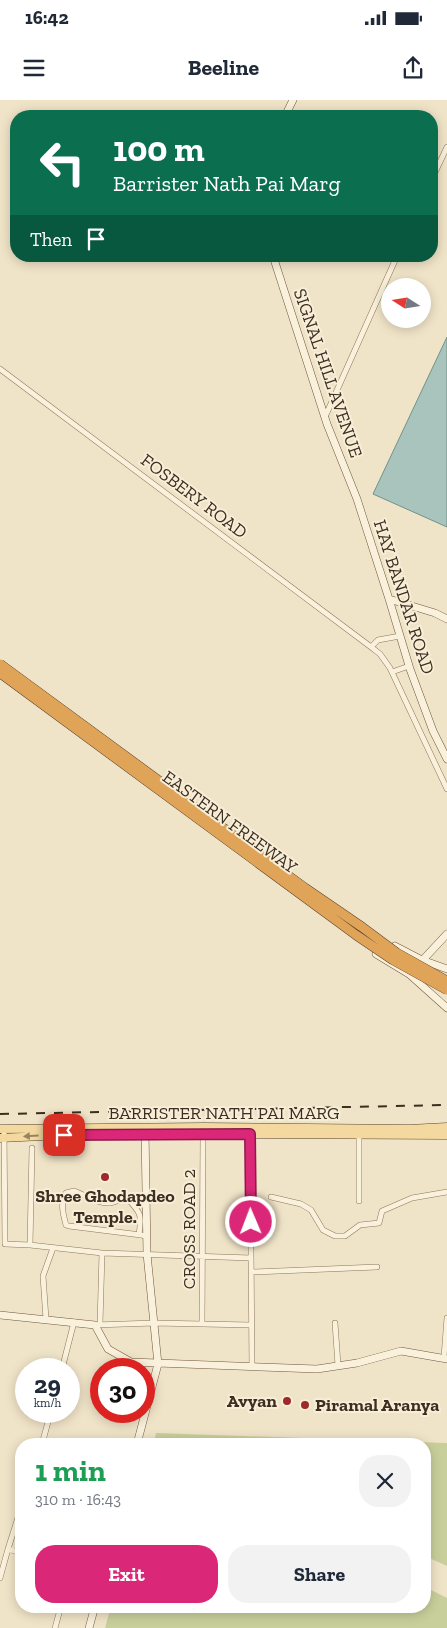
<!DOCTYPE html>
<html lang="en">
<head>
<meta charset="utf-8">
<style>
  :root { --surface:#fff; --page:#f2f2f3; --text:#1f2937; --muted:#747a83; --accent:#db2777 }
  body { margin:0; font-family:"Zilla Slab",serif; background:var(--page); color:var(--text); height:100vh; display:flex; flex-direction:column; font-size:19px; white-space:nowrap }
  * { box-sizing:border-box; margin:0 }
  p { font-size:16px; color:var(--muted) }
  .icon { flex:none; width:28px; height:28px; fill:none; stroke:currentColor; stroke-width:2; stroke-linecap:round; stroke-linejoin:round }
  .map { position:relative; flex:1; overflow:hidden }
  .side { position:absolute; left:15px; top:1338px; width:416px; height:175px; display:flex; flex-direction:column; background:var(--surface); border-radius:20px; box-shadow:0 2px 12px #0003 }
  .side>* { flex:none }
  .top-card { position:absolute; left:10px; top:10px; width:428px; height:152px; border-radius:20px; box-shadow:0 2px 12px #0003; background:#0b6e4f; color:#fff; overflow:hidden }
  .needle { width:32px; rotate:282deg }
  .buttons { position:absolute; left:381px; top:178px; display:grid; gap:10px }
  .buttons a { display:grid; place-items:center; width:50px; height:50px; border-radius:50%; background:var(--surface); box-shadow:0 2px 12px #0003; font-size:25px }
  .speed { position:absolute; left:15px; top:1258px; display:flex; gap:10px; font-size:25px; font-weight:700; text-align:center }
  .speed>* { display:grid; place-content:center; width:65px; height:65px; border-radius:50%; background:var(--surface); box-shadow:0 2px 12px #0003; line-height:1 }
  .speed small { font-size:12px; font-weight:400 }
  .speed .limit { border:8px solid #d22; background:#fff; color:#111 }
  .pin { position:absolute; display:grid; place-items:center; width:42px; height:42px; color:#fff; margin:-21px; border-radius:10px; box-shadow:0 2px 8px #0006 }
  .me { position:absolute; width:55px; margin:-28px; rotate:359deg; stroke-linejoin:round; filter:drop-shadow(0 0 4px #0008) }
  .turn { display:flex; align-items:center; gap:18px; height:105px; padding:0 20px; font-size:22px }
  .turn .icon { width:65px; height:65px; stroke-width:2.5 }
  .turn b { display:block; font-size:35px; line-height:42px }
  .then { display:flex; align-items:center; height:48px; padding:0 20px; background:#0003; gap:10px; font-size:19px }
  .round { display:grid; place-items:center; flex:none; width:52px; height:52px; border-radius:20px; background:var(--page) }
  .overview { display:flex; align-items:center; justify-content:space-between; height:85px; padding:0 20px }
  h1 { font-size:30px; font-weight:700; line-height:38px; color:#1e9e55 }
  .cta { display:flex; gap:10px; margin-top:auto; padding:10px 20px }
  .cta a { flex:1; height:58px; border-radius:20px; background:var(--accent); color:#fff; font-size:20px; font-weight:700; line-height:58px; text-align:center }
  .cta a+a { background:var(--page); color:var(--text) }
  .status { display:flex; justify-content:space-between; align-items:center; height:35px; padding:0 25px; background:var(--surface); direction:ltr }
  .status svg { height:14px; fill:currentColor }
  header { display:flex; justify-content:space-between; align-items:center; height:65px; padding:0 20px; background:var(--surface); font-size:22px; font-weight:700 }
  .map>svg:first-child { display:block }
  .green { fill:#c9cf9b }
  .water { fill:#a9c4bc; stroke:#6f938a }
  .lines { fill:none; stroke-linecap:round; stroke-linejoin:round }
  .street-casing { stroke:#8d765c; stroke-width:6 }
  .secondary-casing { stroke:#6f573f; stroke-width:8 }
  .primary-casing { stroke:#5b4430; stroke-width:9 }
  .street { stroke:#faf1dc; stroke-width:5 }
  .secondary { stroke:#faf1dc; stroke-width:7 }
  .primary { stroke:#f3d9a0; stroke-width:8 }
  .rail { stroke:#3d2e20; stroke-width:2; stroke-dasharray:9 9; stroke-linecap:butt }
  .highway-bridge-casing { stroke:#5b4430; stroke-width:10; stroke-linecap:butt }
  .highway-bridge { stroke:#e0a458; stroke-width:9 }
  .oneway { fill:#988460 }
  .route-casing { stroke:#8e194d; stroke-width:12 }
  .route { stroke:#db2777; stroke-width:9 }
  .poi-dot { fill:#9e2a2b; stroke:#f7eed8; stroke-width:2 }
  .labels { text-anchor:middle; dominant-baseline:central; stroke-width:4; stroke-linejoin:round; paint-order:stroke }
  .street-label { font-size:18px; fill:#3d2e20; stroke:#f7eed8 }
  .poi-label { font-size:18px; font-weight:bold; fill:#3d2e20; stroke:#f7eed8 }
</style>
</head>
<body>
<div class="status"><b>16:42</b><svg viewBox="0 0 49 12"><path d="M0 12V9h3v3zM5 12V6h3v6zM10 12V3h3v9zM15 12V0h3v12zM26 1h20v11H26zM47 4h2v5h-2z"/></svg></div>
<header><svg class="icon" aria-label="menu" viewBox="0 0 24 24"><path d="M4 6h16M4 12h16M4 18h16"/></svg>Beeline<svg class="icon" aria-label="share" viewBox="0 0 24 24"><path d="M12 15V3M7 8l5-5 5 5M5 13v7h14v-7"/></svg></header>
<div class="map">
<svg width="447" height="1528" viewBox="0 0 447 1528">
  <rect width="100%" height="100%" fill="#f0e4c8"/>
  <path class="green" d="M156 1333 447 1343V1466L425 1456V1344H154Z
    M425 1487 447 1498V1528H105L111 1506H425Z"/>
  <path class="water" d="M447 237V427L373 394Z"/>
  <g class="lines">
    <g class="street-casing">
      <path id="street" d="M431 81 447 47
        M0 269 371 547 380 554 390 568 447 689
        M325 317 397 156
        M371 547 378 540 400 536
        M392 572 409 566
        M4 1029 5 1144 30 1145 102 1153 251 1158
        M250 1034 252 1267
        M271 1097 301 1104 311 1110 323 1130 335 1136H345L360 1125 379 1123 382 1111 412 1098 447 1092
        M359 1101V1035
        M139 1135C142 1114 141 1113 127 1098 121 1099 116 1102 110 1103 97 1104 86 1095 74 1091L66 1093C60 1103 63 1114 66 1125L69 1126 141 1135 146 1136
        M30 1145 32 1048
        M251 1172 377 1167
        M46 1219 43 1176 53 1148
        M335 1223 338 1265
        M100 1224 102 1153
        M202 1224 203 1035
        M95 1225 154 1223 251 1225
        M444 1257 447 1218
        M62 1269 74 1222
        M42 1344 51 1311
        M21 1408 8 1449 21 1453
        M0 1478 8 1449
        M55 1528 61 1506"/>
    </g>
    <g class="secondary-casing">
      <path id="secondary" d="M285 16 293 0
        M273 156 327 324 357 399 389 499 410 569 433 631 447 659
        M389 499 435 513 447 519
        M395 846 422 860 447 869
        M376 854 409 874 447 908
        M420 863 447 834
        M0 1215 95 1225 108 1249 131 1262 317 1269 357 1263 401 1251 447 1259
        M137 1344 158 1264 147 1154 145 1030
        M89 1528 95 1506"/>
    </g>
    <g class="primary-casing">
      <path id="primary" d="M0 1029 204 1027 409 1029 447 1027
        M0 1038 64 1035 250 1034 447 1035"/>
    </g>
    <use href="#street" class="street"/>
    <use href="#secondary" class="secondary"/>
    <use href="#primary" class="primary"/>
    <path class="rail" d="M0 1014 447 1005"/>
    <g class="highway-bridge-casing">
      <path id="highway-bridge" d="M0 564 305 788 362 827 397 853 447 881
        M0 573 356 835 393 860 447 890"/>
    </g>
    <use href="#highway-bridge" class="highway-bridge"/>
  </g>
  <defs><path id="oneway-solid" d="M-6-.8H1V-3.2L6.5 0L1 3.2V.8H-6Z" transform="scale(1.25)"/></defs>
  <use class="oneway" href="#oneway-solid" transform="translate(31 1036) rotate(177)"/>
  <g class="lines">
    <g class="route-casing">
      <path id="route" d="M64 1035 250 1034 251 1122"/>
    </g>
    <use href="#route" class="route"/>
  </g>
  <g class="poi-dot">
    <circle cx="105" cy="1077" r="5"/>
    <circle cx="287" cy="1301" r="5"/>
    <circle cx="305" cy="1305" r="5"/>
  </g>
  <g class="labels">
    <g class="street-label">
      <text transform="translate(328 273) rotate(71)">SIGNAL HILL AVENUE</text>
      <text transform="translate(194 396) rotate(37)">FOSBERY ROAD</text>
      <text transform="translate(404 497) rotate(72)">HAY BANDAR ROAD</text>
      <text transform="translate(230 722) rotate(36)">EASTERN FREEWAY</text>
      <text x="224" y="1013">BARRISTER NATH PAI MARG</text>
      <text transform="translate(189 1129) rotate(-90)">CROSS ROAD 2</text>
    </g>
    <g class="poi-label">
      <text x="105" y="1096">Shree Ghodapdeo<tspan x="105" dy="21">Temple.</tspan></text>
      <text x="277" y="1301" text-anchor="end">Avyan</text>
      <text x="315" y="1305" text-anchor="start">Piramal Aranya</text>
    </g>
  </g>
</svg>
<div class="buttons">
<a><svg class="needle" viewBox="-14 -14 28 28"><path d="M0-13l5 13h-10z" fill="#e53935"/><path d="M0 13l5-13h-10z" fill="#747a83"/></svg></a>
</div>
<div class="speed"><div>29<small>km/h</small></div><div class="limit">30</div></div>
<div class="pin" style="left:64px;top:1035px;background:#d93025"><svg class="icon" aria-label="arrive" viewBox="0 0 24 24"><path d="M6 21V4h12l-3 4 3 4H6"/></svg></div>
<svg class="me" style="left:251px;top:1122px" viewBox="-20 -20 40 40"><circle r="17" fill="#db2777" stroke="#fff" stroke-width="3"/><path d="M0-11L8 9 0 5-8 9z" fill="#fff"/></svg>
<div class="top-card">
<div class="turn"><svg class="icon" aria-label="left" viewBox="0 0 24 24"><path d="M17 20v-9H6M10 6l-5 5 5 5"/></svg><div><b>100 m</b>Barrister Nath Pai Marg</div></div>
<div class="then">Then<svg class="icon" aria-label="arrive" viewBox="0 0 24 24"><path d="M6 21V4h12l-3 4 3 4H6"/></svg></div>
</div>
<section class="side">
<div class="overview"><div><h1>1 min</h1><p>310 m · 16:43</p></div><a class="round"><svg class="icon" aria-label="close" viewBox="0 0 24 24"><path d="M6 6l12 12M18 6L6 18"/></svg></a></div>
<div class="cta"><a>Exit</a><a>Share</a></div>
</section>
</div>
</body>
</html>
